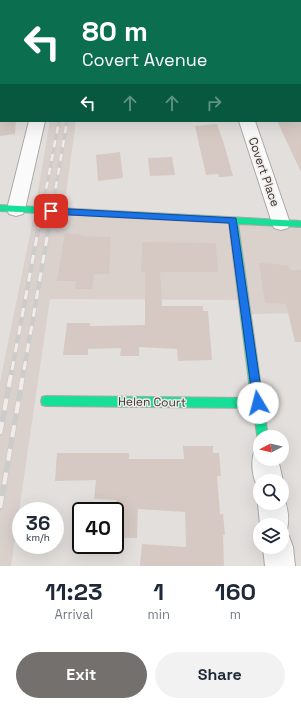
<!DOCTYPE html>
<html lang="en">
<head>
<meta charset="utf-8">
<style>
  :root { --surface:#fff; --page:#f2f2f3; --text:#1f2937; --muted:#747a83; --accent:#73706e }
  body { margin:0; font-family:"Space Grotesk",sans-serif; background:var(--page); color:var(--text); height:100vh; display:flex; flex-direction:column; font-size:15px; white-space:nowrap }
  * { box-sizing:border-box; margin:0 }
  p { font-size:13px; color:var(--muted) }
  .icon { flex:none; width:22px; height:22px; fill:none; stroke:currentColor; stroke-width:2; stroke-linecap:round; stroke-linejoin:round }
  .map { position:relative; height:566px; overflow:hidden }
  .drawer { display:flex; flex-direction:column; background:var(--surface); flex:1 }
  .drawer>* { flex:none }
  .banner { position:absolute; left:0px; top:0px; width:301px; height:122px; box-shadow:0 4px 16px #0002; background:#0b6e4f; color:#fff; overflow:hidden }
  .needle { width:26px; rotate:263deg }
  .controls { position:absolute; left:253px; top:430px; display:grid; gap:8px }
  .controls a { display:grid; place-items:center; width:36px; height:36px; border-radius:50%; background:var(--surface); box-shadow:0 4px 16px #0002; font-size:20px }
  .speed { position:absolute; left:12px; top:502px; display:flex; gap:8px; font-size:20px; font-weight:700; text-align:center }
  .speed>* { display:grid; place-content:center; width:52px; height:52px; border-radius:50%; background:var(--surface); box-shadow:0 4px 16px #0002; line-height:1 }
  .speed small { font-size:10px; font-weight:400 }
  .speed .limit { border:2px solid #111; border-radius:6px; background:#fff; color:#111 }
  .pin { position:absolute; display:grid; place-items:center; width:34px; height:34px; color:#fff; margin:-17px; border-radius:8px; box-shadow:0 2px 6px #0006 }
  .me { position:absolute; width:44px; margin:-22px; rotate:352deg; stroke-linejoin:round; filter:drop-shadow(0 0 3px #0008) }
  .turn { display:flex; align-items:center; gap:14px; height:84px; padding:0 16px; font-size:18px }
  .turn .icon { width:52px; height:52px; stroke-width:2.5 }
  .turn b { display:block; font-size:28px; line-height:34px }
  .lanes { display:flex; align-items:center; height:38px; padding:0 16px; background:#0003; justify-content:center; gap:20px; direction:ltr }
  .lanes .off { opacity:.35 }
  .eta { display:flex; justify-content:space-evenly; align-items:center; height:68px; text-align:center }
  .eta b { font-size:24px; font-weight:600; line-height:28px }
  .action { display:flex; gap:8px; margin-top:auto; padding:8px 16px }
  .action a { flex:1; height:46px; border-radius:24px; background:var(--accent); color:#fff; font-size:16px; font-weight:600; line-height:46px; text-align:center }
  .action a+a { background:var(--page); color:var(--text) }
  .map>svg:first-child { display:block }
  .built { fill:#dad1cd }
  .building { fill:#d6c9c3 }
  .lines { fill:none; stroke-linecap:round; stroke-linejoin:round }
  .street-casing { stroke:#aba8a7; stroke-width:2 }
  .fast-casing { stroke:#aba8a7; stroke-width:2 }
  .street { fill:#fbfafa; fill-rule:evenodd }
  .fast { fill:#16e098; fill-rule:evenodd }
  .rail-far2-casing { stroke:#cdcccc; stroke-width:3.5 }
  .rail-far1-casing { stroke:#cdcccc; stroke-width:4.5 }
  .rail-casing { stroke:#cdcccc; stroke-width:5.5 }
  .rail-far2 { stroke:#f2ebe8; stroke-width:2.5; stroke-dasharray:7; stroke-linecap:butt }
  .rail-far1 { stroke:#f2ebe8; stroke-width:3; stroke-dasharray:9; stroke-linecap:butt }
  .rail { stroke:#f2ebe8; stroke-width:4; stroke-dasharray:12; stroke-linecap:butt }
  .route { fill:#1a73e8; stroke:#114b97 }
  .labels { text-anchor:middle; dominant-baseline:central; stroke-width:3; stroke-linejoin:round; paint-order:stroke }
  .street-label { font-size:12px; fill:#373533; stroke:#f2ebe8 }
</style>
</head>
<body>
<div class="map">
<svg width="301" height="566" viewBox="0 0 301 566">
  <rect width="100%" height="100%" fill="#e3dfdd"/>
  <path class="built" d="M50 121H76L64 208 301 220V313L252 314 250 300 50 299 11 566H0V382L33 220Z"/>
  <path class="building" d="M301 120V172L277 121Z
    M0 121H16L15 134 0 136Z
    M217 124 224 144 233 176 219 177 218 174 206 175 195 126Z
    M120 152 123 178 98 181 96 155Z
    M172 157 175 175 150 176 148 158Z
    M65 233 83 235 82 236 111 237 109 274H94L92 289H75L76 281H57Z
    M142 242 216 243 218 272H160L162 306H203V311H208L212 360 178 361 177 349 139 347V356H120L121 348 88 349V355H63L67 323H90V326L145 325V272H141Z
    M259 263 287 265 291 270H301V342H295L286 304 265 303Z
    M183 446H213V453H219L221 476H217L220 514H223L225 535H223L224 566H140L142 544 186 547 185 512 138 509 137 538H115L116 500 94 499 96 480 55 481 57 453H129V459H184Z"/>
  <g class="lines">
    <g class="street-casing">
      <path id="street" d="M60 0H72L59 1Z
        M300 6H301V14H300Z
        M0 87H1V95H0Z
        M29 121H45L25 209 23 214 16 216 9 214 7 209Z
        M239 121H255L290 223 288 228 281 230 274 228 272 223Z
        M260 448V459H278L283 481 282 483V481H260V491C252 479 250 462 255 449Z
        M282 493C288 507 291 521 285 535L289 536 293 547 295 566H265L263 547H282V525H260L258 503 260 498V503H282Z"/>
    </g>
    <g class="fast-casing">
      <path id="fast" d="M0 205 301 221V227L238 224 268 437H260V442L258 441 253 408 46 406 42 405 41 401 42 397 46 396 251 398 229 223 0 211Z"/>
    </g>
    <use href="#street" class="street"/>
    <use href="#fast" class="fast"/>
    <g class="rail-far2-casing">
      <path id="rail-far2" d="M41 216 59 121
        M51 216 67 121"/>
    </g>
    <g class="rail-far1-casing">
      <path id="rail-far1" d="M12 370 41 215
        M24 370 51 215"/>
    </g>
    <g class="rail-casing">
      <path id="rail" d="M0 434 12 369
        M0 508 24 369"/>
    </g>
    <use href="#rail-far2" class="rail-far2"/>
    <use href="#rail-far1" class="rail-far1"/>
    <use href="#rail" class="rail"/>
  </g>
  <path class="route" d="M51 208 236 218 263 403 262 407 258 409 254 407 253 403 229 223 51 214 47 211Z"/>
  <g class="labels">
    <g class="street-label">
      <text transform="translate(264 172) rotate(71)">Covert Place</text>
      <text transform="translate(152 402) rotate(1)">Helen Court</text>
    </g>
  </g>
</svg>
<div class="controls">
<a><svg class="needle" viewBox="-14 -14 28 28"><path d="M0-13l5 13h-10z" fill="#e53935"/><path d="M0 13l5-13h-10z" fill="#747a83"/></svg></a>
<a><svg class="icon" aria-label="search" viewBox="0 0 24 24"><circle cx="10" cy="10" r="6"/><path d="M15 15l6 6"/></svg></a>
<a><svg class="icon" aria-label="layers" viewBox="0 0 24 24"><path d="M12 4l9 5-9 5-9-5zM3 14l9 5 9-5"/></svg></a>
</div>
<div class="speed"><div>36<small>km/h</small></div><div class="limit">40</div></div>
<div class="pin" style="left:51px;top:211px;background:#d93025"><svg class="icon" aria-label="arrive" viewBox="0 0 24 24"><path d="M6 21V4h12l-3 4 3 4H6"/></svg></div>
<svg class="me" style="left:258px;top:403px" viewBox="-20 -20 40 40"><circle r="19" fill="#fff"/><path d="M0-13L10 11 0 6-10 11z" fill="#1a73e8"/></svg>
<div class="banner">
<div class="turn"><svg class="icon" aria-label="left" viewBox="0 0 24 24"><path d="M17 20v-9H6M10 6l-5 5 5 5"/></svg><div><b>80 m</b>Covert Avenue</div></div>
<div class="lanes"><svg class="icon" aria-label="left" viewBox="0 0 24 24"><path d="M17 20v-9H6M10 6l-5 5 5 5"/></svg><svg class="icon off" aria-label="ahead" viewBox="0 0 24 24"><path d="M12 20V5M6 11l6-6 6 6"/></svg><svg class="icon off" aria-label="ahead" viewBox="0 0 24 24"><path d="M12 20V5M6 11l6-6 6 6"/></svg><svg class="icon off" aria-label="right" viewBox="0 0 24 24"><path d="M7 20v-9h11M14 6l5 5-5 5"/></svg></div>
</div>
</div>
<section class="drawer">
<div class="eta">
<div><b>11:23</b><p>Arrival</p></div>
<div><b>1</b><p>min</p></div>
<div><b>160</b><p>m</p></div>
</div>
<div class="action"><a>Exit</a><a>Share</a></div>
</section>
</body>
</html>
